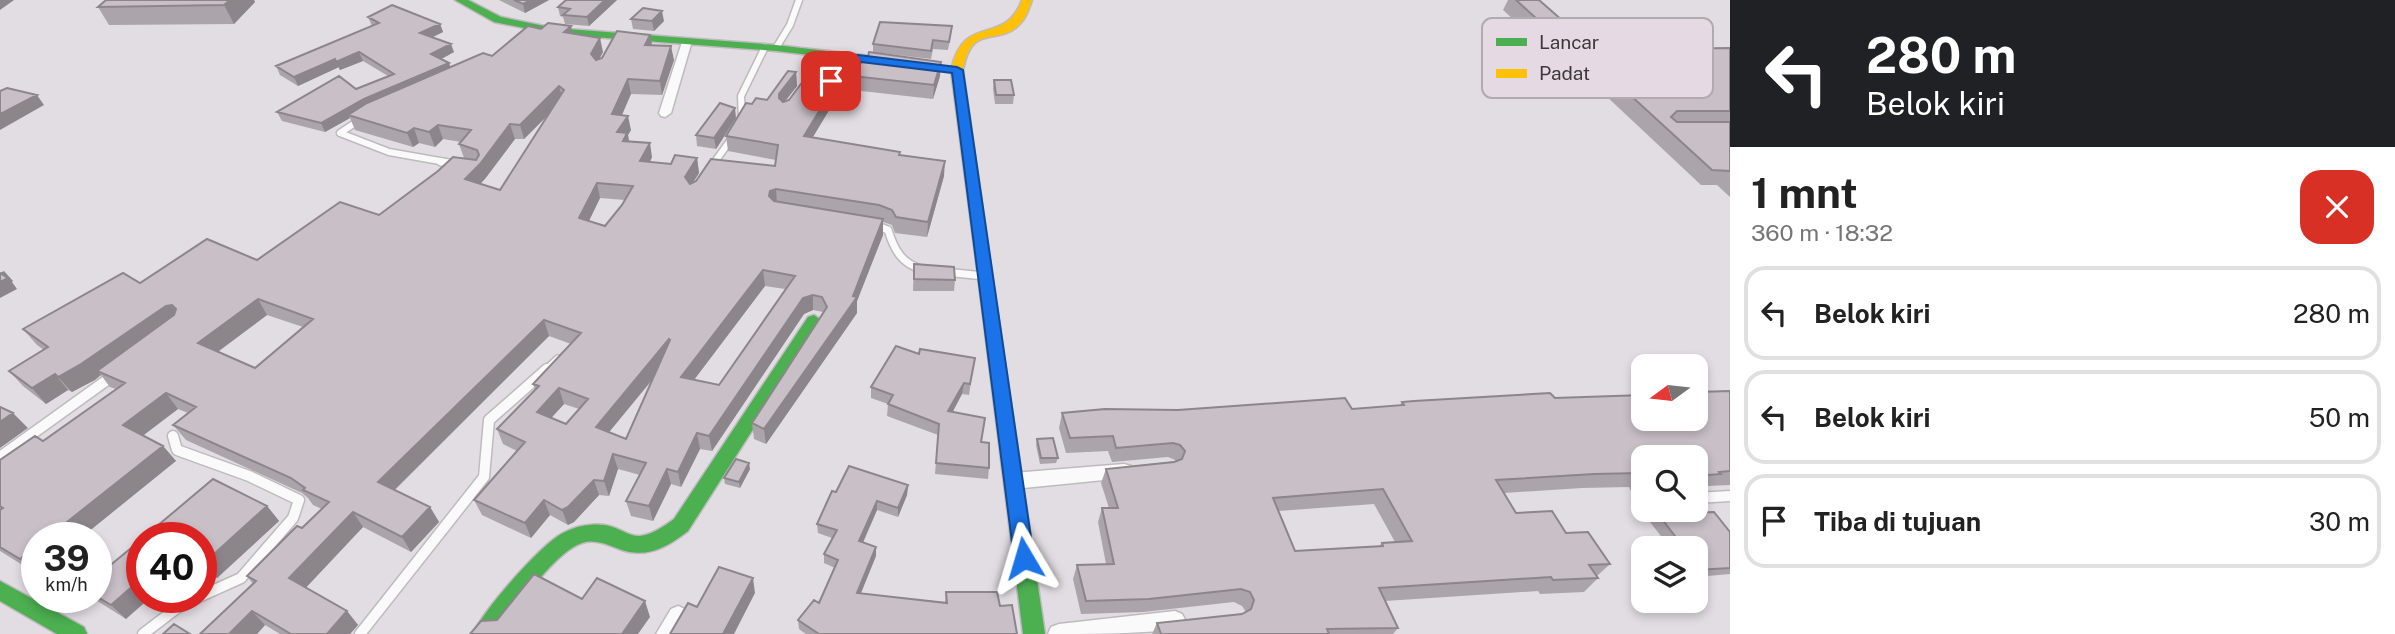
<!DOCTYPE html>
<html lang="id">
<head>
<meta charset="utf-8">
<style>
  :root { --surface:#fff; --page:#f6f6f6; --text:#222; --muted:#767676; --line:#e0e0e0 }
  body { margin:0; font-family:"Public Sans",sans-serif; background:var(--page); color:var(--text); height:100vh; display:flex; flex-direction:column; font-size:26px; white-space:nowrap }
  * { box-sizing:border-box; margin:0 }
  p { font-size:23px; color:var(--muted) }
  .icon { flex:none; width:38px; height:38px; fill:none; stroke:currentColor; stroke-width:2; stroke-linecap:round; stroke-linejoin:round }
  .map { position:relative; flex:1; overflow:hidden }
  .sheet { display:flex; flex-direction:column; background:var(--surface); width:665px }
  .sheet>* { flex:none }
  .guide { background:#202124; color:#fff; overflow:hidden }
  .needle { width:46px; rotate:255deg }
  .tools { position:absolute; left:1631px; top:354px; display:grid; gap:14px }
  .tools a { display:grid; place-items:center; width:77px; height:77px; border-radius:14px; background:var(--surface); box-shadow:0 4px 10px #0003; font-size:35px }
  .speed { position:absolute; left:21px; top:522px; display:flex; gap:14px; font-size:35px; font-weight:700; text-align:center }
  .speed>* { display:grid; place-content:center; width:91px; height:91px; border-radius:50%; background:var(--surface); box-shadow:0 4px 10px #0003; line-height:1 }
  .speed small { font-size:18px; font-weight:400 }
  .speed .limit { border:10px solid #d22; background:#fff; color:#111 }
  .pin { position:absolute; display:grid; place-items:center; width:60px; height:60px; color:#fff; margin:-30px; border-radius:14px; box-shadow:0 4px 10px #0006 }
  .me { position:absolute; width:77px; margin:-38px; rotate:353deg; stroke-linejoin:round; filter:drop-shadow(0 0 5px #0008) }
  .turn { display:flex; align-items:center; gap:24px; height:147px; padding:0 21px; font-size:32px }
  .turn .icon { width:91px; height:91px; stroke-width:2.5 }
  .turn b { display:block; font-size:49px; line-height:60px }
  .round { display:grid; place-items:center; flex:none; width:74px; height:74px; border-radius:21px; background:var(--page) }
  .overview { display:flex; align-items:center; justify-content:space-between; height:119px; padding:0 21px }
  h1 { font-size:42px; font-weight:700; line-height:52px }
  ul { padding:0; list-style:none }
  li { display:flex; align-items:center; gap:21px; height:94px; margin:0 14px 10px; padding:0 7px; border:4px solid var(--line); border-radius:21px }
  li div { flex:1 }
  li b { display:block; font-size:26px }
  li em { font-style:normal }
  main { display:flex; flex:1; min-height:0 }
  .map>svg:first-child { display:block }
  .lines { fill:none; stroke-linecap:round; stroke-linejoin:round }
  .lane-far2-casing { stroke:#bebabe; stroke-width:9 }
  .lane-far1-casing { stroke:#bebabe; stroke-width:10 }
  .lane-casing { stroke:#bebabe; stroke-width:13 }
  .street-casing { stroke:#bebabe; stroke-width:3 }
  .fast-casing { stroke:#bebabe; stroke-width:3 }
  .slow-casing { stroke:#bebabe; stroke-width:3 }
  .lane-far2 { stroke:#fbfafb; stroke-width:6 }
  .lane-far1 { stroke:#fbfafb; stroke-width:7 }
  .lane { stroke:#fbfafb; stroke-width:10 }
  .street { fill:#fbfafb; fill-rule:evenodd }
  .fast { fill:#4caf50; fill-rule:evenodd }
  .slow { fill:#ffc107; fill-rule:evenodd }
  .wall { fill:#aca4ab; fill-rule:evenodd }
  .shaded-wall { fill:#8c868b }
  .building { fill:#c8bfc7; stroke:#8c868b; stroke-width:2; fill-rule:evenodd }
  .route { fill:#1a73e8; stroke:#114b97; stroke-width:2 }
  .key { fill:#e5dae4; stroke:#b2a9b1; stroke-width:2 }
  .key-label { font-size:19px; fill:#3c373b }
</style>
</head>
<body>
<main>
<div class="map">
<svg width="1730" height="634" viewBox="0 0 1730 634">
  <rect width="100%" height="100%" fill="#e2dde2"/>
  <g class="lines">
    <g class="lane-far2-casing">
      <path id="lane-far2" d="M776 48 790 25 799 0
        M809 82 828 54
        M361 119 340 133 389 152 451 163
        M742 120 741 96 765 47
        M714 163 732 138"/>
    </g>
    <g class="lane-far1-casing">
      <path id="lane-far1" d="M441 162 454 164
        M712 167 716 162
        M874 225 888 230C894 249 901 263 921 269
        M945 272 984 276
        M545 371 558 359"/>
    </g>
    <g class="lane-casing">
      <path id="lane" d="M173 436 177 450 249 476 299 500 293 518 241 578 201 596
        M0 457 114 375
        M1696 498 1730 496
        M143 634 177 608 199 597
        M360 634 484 477 489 420 547 369"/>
    </g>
    <g class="street-casing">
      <path id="street" d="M683 39 692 41 671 113 665 117 661 116 659 113Z
        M1124 464 1131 466 1133 471 1131 476 1124 478 1014 489 1007 486 1005 481 1007 476 1014 473Z
        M678 606 685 609 688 616 679 634H656L671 609Z
        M1175 611 1182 614 1186 621 1182 628C1149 634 1085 634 1048 634L1051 627 1059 624Z"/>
    </g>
    <g class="fast-casing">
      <path id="fast" d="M455 0H468L501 17 554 28 776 45 887 58 893 61 887 64 776 51 554 34 494 22Z
        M983 256 990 261 1045 634H1023L976 261Z
        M814 315 822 321 688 531C666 548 646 559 619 549 606 544 595 539 582 543 554 552 515 611 497 634H473C484 609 536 551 558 536 567 530 578 526 589 525 631 520 625 556 674 519L808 317Z
        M0 581 84 627 87 634H57L0 601Z"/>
    </g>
    <g class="slow-casing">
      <path id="slow" d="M1022 0H1032C1029 9 1026 18 1019 25 996 47 972 22 963 70L990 261 983 266 976 261 951 70C964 11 1004 48 1022 0Z"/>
    </g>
    <use href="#lane-far2" class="lane-far2"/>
    <use href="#lane-far1" class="lane-far1"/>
    <use href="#lane" class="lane"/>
    <use href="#street" class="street"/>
    <use href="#fast" class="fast"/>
    <use href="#slow" class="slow"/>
  </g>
  <path class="wall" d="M106 0H254L255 2 234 24 109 25 98 7Z
    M499 0H549L525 13Z
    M617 0 589 26 565 24 563 17 560 16 558 7Z
    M1508 0H1539L1571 28 1563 43H1539L1503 10Z
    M368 17 440 24 443 32 432 37 454 52 441 59 449 63 450 67 492 56 541 29 571 26 572 34 603 52 599 59 652 45 674 60 662 95 631 94 621 115 631 130 628 135 629 141 652 157 650 162 671 164 697 158 699 173 693 182 775 166 776 160 728 151 726 136 752 104 767 100 796 72 797 86 785 101 840 77V92L813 137 900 155 944 176 927 237 895 233 892 225 883 222V235L857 301V313L766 444 754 439 752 423 823 312 813 310 804 314 712 451 700 449 681 487 671 484 653 521 631 516 626 501 640 475 618 469 609 496 599 495 574 522 568 525 550 515 531 538 482 515 474 500 517 451 503 444 497 429 535 390 533 384 571 344 549 336 395 490 430 507 439 522 411 552 363 527 306 587 347 611 358 625 350 634H280L265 625 257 634H200L253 584 247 576 302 528 322 509 313 505 308 498 302 493 186 440 173 425 188 413 178 409 143 435 163 446 176 461 37 537V574L0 551V460L43 441 116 389 110 387 101 375 72 392 68 390 46 404 23 386 9 371 44 350 37 345 23 329 140 283 257 260 379 215 464 158 459 144 461 142 443 139 435 147 419 143 413 147 355 130 350 118 325 132 282 121 277 112 356 89 388 76 363 61 340 70 339 67 298 86 280 75 276 66 372 26ZM547 116 500 190 480 184 515 139H524ZM600 198 625 200 622 205 605 226 589 221ZM765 286 785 289 719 385 694 380ZM267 315 303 327 255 368 218 352ZM654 378 626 439 609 432ZM564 404 579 409 566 424 551 418Z
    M631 19 664 21 654 31 633 29Z
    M951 34 948 50 933 49 931 59 873 52V44Z
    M1730 48V197L1717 185H1701L1572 64 1581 50Z
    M843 75 940 76 933 99 844 89Z
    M994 80 1014 95 1013 104H995L993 89Z
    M736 118 716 149 697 146 696 135Z
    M914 264 955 280 954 291H913Z
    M919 354 973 369 969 395 962 394 952 412 981 442 989 468 988 479 935 474 938 435 887 416 888 404 871 398V387Z
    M1730 391V485L1708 486 1706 488 1696 489V457H1643V490L1631 491 1629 487 1582 488 1504 493 1516 513 1566 533 1610 564 1597 576 1598 578 1584 592 1540 594 1538 591 1385 601 1398 628 1393 634H1152L1157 623 1242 614 1246 612 1242 606 1234 602 1143 612 1081 614 1073 579 1077 565 1106 564 1098 522 1102 508H1109L1101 483 1106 469 1176 461 1175 460 1168 457 1112 462 1108 451 1066 453 1059 428 1062 413 1178 410 1352 409 1400 405 1402 402 1555 398ZM1374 504 1395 542 1382 543 1379 546 1295 551 1278 511Z
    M1037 439 1058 458 1056 463 1040 464 1036 445Z
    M750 469 740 488 725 484 724 478Z
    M908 485 907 495 898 517 877 510 863 543 876 547V556L860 594 945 602 946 592 1000 606 1017 634H806L799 629 798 620 819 603 835 568 824 563V554L832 538 818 533 817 524 836 492Z
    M267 506 279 521 217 578 201 569V537Z
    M1658 514 1730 532V574L1696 577V548H1656L1664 540 1650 522Z
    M142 539 126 619 99 602 93 597H96Z"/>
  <path class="shaded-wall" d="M0 0H14L0 10Z
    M230 0H254L255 2 234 24 224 5Z
    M531 0H549L525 13 523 4Z
    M605 0H617L589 26 587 17Z
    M662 11 664 21 654 31 652 21Z
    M440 24 443 32 423 42 420 33Z
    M571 26 574 40 564 32Z
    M650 35 653 49 645 45Z
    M600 38 603 52 594 69 591 54Z
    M451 44 454 52 434 63 431 54Z
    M671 46 674 60 662 95 660 81Z
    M359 52 363 61 340 70 336 62Z
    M335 59 339 67 298 86 294 77Z
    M941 62 940 76 933 99 934 85Z
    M449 63 452 72 348 115 350 118 325 132 321 123 364 99Z
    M796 72 797 86 780 108 779 94Z
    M840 77V92L805 150 804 136Z
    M628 79 631 94 616 129 612 114Z
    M559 86 563 100 524 139 520 125Z
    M37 95 44 105 0 130V114Z
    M735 108 736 118 716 149 714 138Z
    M628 116 631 130 628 135 630 148 626 155 617 132Z
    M510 124 515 139 485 179 470 194 465 179Z
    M438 125 443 139 435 147 429 132Z
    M414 128 419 143 413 147 407 133Z
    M650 143 652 157 643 176 640 161Z
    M697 158 699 173 687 192 685 177Z
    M945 161 944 176 927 237 928 222Z
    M597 183 600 198 583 233 579 218Z
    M776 189 777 204 769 196 770 191Z
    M883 219V235L857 301V313L766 444 764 429 853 296Z
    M763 270 765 286 684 393 681 377Z
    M4 271 13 281 12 282 17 289 0 298V273Z
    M813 295V310L804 314 712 451 709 436 803 298Z
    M258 299 267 315 209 358 198 343Z
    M172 305 183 320 97 371 101 375 95 380 72 392 58 377 166 306Z
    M544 320 549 336 387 497 378 482Z
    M669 339 672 355 601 442 596 427Z
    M55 374 68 390 46 404 32 388Z
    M964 383 962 394 947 423 948 411Z
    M559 388 564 404 543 427 537 412Z
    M166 393 178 409 136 441 123 425Z
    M13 413 28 428 0 448V422Z
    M697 433 700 449 681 487 678 472Z
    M163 446 176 461 82 537H48Z
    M613 454 618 469 609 496 604 481Z
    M749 463 750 469 740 488 739 482Z
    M667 469 671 484 653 521 649 506Z
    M594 480 599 495 574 522 568 525 562 510Z
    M908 485 907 495 898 517V508Z
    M544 500 550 515 531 538 525 523Z
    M877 501V510L859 551V541Z
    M267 506 279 521 217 578 203 564Z
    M430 507 439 522 411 552 402 537Z
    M353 512 363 527 301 593 289 578Z
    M37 546V574L20 559Z
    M876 547V556L857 603V593Z
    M142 578V597H151L126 619 111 605Z
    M753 578 755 593 734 634H723Z
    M645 601 650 617 638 634H622Z
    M252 611 265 625 257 634H229Z
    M347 611 358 625 350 634H327Z"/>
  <path class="building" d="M106 0H230L224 5 98 7Z
    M514 0H531L523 4Z
    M566 0H605L587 17 563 15 570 9 558 7Z
    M1516 0H1539L1571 28H1547Z
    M392 5 440 24 420 33 451 44 431 54 449 63 364 99 321 123 277 112 339 76 356 89 394 74 359 52 336 62 335 59 294 77 276 66 379 23 368 17Z
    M643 8 662 11 652 21 631 19Z
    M880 22 952 26 949 42 933 40 931 51 873 44Z
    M548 23 571 26 564 32 600 38 591 54 596 60 602 58 617 31 650 35 645 45 671 46 660 81 628 79 612 114 628 116 617 132 627 133 623 141 650 143 640 161 671 164 675 155 697 158 685 177 690 184 696 181 711 159 775 166 778 145 726 136 746 103 752 104 756 98 767 100 788 71 796 72 779 94V98L783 102 789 100 809 73 840 77 804 136 900 152 899 155 945 161 928 222 896 217 892 210 879 205 776 189 770 191 769 196 774 201 883 219 853 296 857 297 764 429 752 423 827 307 822 297 813 295 803 298 709 436 697 433 678 472 667 469 649 506 626 501 646 463 613 454 604 481 594 480 568 507 562 510 544 500 525 523 474 500 525 442 497 429 539 386 533 384 581 333 544 320 378 482 430 507 402 537 353 512 289 578 347 611 327 634H291L252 611 229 634H200L256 581 247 576 297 526 302 528 329 502 303 490 305 488 291 478 173 425 196 407 166 393 123 425 163 446 48 537H37V546L20 559 0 547V510L3 508 0 506V460L35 436 43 441 125 383 97 371 174 315 176 309 172 305 166 306 81 364 58 377 55 374 32 388 9 371 48 347 23 329 123 273 140 283 207 239 257 260 340 202 379 215 438 171 453 157 476 160 479 155 477 150 459 144 471 130 438 125 429 132 414 128 407 133 348 115 367 103 483 53 492 56 528 26 541 29ZM559 86 564 90 500 190 465 179 480 164 510 124 520 125ZM597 183 633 186 622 205 605 226 579 218ZM763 270 795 276 719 385 681 377ZM258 299 313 319 255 368 198 343ZM669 339 670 340 626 439 596 427ZM559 388 588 399 566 424 537 412Z
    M1730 48V111H1677L1671 117 1677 122H1730V171L1712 170 1581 50Z
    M869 52 941 62 934 85 843 75 856 56 868 57Z
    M994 80H1011L1014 95H996Z
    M7 88 37 95 0 114V91Z
    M720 103 735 108 714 138 696 135Z
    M914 264 954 267 955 280 914 279Z
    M0 273 8 278 0 282Z
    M896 346 919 354 920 349 975 358 970 384 964 383 948 411 985 418 981 442 989 443V468L936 463 939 424 888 404 893 395 871 387Z
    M1730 391V471L1719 472 1721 474 1696 476V457H1643V474L1642 473 1594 474 1496 480 1516 513 1552 511 1566 533 1588 532 1610 564 1589 565 1598 578 1553 580 1551 577 1379 588 1398 628 1327 629 1329 634H1161L1157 623 1242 614 1251 609 1254 600 1250 592 1241 589 1149 599 1086 601 1077 565 1114 564 1102 508H1118L1106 469 1174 462 1182 459 1185 451 1180 445 1173 443 1116 448 1113 436 1070 438 1062 413 1105 409 1178 410 1345 398 1352 409 1404 405 1402 402 1414 401 1550 393 1555 398 1643 395V418H1696V392ZM1383 489 1412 541 1382 543 1383 546 1295 551 1273 498Z
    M0 407 13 413 0 422Z
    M1053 438 1058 458H1041L1037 439Z
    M736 459 749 463 739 482 724 478Z
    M849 466 908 485 898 508 877 501 859 541 876 547 857 593 947 603 946 592H997L1000 606 1012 605 1017 634H819L798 620 814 600 819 603 838 560 824 554 837 530 817 524 832 491 836 492Z
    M213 479 267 506 203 564 201 563V537H144Z
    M1714 512 1730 532V568L1696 570V548H1669L1664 540H1678L1658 514Z
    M142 539V578L111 605 96 596V577Z
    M719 567 753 578 723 634H670L688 603 697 607Z
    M534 574 582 599 597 578 645 601 622 634H470L481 621 497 620Z
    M174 624 190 634H163Z"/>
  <path class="route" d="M858 55 957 67 963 70 1034 558 1031 564 1024 566 1017 564 1014 558 952 73 861 62 848 82 827 84V79L840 76 854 56Z"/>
  <rect x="1482" y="18" width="231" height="80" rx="10" class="key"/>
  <rect x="1496" y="38" width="31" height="8" fill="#4caf50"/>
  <rect x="1496" y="69" width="31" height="9" fill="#ffc107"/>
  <g class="key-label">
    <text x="1539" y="49">Lancar</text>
    <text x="1539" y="80">Padat</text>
  </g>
</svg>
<div class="tools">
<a><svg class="needle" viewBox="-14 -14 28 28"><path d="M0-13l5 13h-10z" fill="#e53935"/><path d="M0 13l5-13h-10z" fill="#767676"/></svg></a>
<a><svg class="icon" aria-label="search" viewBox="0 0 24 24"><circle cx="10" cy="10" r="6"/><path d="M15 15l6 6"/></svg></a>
<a><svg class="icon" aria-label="layers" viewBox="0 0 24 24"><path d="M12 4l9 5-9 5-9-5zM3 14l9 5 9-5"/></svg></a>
</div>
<div class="speed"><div>39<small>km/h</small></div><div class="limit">40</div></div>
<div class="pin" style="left:831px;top:81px;background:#d93025"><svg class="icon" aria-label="arrive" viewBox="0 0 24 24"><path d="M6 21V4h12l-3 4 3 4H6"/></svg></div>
<svg class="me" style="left:1024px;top:558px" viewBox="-20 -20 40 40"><path d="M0-17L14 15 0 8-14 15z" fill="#1a73e8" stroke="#fff" stroke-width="4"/></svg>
</div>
<section class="sheet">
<div class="guide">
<div class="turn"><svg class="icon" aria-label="left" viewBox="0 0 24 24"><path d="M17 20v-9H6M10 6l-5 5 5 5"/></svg><div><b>280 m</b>Belok kiri</div></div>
</div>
<div class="overview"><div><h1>1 mnt</h1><p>360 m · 18:32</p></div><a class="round" style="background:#d93025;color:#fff"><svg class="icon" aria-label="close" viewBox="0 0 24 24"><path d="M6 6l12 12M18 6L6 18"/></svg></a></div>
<ul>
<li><svg class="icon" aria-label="left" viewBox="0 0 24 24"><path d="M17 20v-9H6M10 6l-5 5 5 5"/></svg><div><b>Belok kiri</b></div><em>280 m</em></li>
<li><svg class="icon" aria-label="left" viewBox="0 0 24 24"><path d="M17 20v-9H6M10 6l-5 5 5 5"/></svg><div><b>Belok kiri</b></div><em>50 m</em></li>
<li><svg class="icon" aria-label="arrive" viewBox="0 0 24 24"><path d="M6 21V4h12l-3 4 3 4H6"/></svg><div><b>Tiba di tujuan</b></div><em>30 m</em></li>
</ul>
</section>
</main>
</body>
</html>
